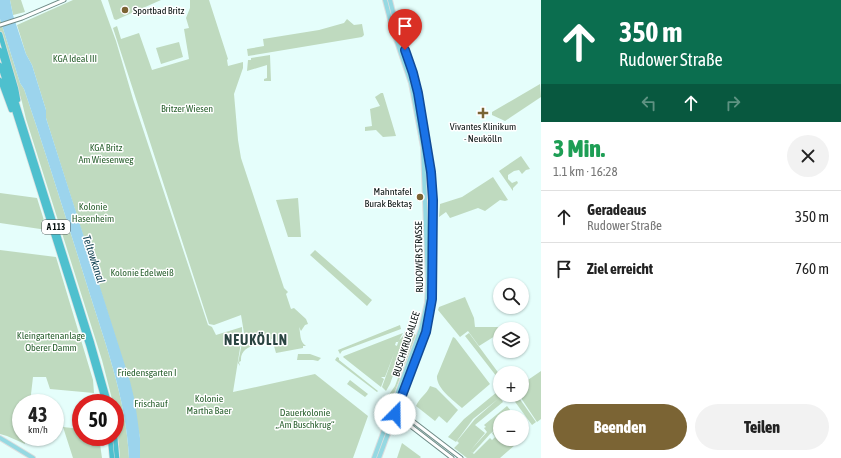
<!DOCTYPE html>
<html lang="de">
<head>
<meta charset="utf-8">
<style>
  :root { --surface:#fff; --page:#f2f2f2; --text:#222; --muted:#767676; --line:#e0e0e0; --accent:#7b6434 }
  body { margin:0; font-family:"Asap Condensed",sans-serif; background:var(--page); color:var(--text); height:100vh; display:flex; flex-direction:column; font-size:15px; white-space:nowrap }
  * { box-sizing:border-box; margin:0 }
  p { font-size:13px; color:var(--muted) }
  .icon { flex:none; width:22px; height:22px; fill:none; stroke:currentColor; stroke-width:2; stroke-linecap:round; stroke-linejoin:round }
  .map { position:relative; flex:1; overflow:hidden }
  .drawer { display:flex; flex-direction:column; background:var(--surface); width:300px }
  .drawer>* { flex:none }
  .hud { background:#0b6e4f; color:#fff; overflow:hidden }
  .buttons { position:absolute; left:493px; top:278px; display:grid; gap:8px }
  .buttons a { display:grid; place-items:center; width:36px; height:36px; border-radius:50%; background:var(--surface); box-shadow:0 1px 3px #0004; font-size:20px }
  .speed { position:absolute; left:12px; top:394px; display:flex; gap:8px; font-size:20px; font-weight:700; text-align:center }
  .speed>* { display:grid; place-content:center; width:52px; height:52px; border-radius:50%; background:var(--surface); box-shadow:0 1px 3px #0004; line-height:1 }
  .speed small { font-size:10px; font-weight:400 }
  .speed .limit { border:6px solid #d22; background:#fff; color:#111 }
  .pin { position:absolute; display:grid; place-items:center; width:34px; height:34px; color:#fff; margin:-41px -17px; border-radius:50% 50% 50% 0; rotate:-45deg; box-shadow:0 0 4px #0007 }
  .pin .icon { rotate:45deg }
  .me { position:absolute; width:44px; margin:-22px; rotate:22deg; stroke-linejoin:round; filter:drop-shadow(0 0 3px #0008) }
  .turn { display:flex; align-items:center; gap:14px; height:84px; padding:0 12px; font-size:18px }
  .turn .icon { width:52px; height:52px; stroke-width:2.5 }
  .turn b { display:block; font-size:28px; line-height:34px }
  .lanes { display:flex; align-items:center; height:38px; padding:0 12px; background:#0003; justify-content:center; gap:20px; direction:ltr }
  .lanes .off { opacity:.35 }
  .round { display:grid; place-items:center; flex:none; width:42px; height:42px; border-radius:21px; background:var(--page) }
  .summary { display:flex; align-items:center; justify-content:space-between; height:68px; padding:0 12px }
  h1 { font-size:24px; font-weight:800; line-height:30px; color:#1e9e55 }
  .action { display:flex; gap:8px; margin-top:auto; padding:8px 12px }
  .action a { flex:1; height:46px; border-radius:24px; background:var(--accent); color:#fff; font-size:16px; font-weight:800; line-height:46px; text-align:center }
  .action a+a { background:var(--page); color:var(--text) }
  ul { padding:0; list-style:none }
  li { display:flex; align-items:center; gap:12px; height:52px; padding:0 12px; border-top:1px solid var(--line) }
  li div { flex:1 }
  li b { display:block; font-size:15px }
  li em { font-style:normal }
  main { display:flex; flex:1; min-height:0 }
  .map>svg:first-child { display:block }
  .green { fill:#bfdabf }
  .water { fill:#9cd4ed }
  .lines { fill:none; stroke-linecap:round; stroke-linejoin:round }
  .minor-casing { stroke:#6e8a86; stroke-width:5 }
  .major-casing { stroke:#dcdede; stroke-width:6 }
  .highway-casing { stroke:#dcdede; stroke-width:6 }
  .minor { stroke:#fff; stroke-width:3 }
  .major { stroke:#95d9e2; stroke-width:4 }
  .highway { stroke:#4ec0ce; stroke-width:4.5 }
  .route-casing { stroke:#114b97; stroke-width:10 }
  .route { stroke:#1a73e8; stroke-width:7 }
  .poi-dot { fill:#7b6434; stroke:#fff; stroke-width:1.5 }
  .labels { text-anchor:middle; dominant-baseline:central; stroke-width:3; stroke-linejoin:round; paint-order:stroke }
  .shield { fill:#fff; stroke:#515858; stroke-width:1 }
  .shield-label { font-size:9px; font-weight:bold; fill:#071110 }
  .poi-label { font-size:10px; fill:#071110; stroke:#fff; text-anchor:start }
  .park-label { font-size:10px; fill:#2d6332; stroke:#fff }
  .street-label { font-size:10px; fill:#071110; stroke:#fff }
  .water-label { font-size:11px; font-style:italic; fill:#104051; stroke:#fff }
  .district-label { font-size:14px; font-weight:bold; letter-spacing:1px; fill:#2a4441; stroke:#fff }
</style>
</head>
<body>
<main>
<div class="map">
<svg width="541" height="458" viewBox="0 0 541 458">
  <rect width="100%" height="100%" fill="#e5fefb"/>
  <path class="green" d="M10 0H21L25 12 13 15Z
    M73 0H101L116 41 133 99 208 325 212 327 216 335 242 327V336L233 392 315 374 368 416 353 458H140V438L127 374 46 118V110L32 65 26 54 17 25Z
    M108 0H161L116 20 114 19Z
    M190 0H209L228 59 227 60 228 66 243 62V68L234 94 238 140 241 158 284 288 288 292 286 294 291 309 294 308 306 319 308 324 305 325 301 331 299 327C301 334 299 341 306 346H303V348L276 353 272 339H271V342L264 343 263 342H262L261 344C251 346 240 349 241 361L239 362 240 366 238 363 244 333 241 315 214 325 209 324 113 28 117 26 121 39 139 33 152 70 189 59 184 29 189 28 186 18 190 8Z
    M0 10V19L20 83 24 89C46 153 66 218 86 282 104 340 126 397 129 458H120C119 440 115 421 115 403H113L102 360 26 119 22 102 0 31Z
    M347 19 354 25 362 24 364 35 362 37 248 56 247 49 264 46 263 39 319 30 344 23Z
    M179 42 183 57 161 64 156 48Z
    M270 55 271 81H264V79L267 78V65L247 71 248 60H251V58Z
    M540 84 541 97 505 121 492 115V112Z
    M381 93H383L396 136 383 137 376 130 365 131V127L372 126 370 109 380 106 375 97Z
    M521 156 530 169 526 170 522 174 519 170 514 171 508 175V179L512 183 517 181 518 183 513 188V191L499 171Z
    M493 177 508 200 505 201 500 200 485 211 478 208 450 218 446 212 439 217 440 204 462 197Z
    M0 193 37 198 47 230 0 223Z
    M298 198 301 237H288L276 200Z
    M0 250 56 257 93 380 94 393 50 389 46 377H33L30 403H21V437H25V444L7 436 0 434Z
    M315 250 372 300 367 306 310 255Z
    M465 297 474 318 475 327H500L495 336 479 346 468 331 460 337 438 310 439 307Z
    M428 307H429L426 327 398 405 396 404 423 329Z
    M400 325 401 329 342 351 340 354 338 350Z
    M409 330 390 384 386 391 382 387 399 340 404 335V332Z
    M403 333 398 342H396L395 345 397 346 385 377H381L384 379 381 387 343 357 344 356Z
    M469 333 500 375 497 377 465 336Z
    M414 334 416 335 391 402 384 398 387 395 388 396 395 386Z
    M453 337 455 338 490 384 462 408C453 400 436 388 437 376Z
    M298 354H310L321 358 318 361 313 360H297Z
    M337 357 339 358V360L378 391 377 392 335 360Z
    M541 371V419L537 422 519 395H522V384Z
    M350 380 368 394 365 397 347 384Z
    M430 386 436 388 458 410 447 423 439 416 435 421 416 406C419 398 427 394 430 386Z
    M497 392 503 402 475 425 485 433 471 450 487 432 484 428 486 427 484 425 507 406 511 411 509 413 512 417H500V426L490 434 473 453 470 451 474 454 490 438 492 440 495 437 492 433 500 427V439H522L500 458H467L454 448 459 443 457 441 475 419 498 399 473 419 456 442 448 437 464 419Z
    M511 395H517L536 422 532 425 513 399 510 400 508 397Z
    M63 427 81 429V437H99L102 458H73Z
    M402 443 421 457 420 458H397Z"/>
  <path class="water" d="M0 0H10L13 15 26 54 32 65 46 110V118L130 381 135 402 140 438V458H129C126 397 104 340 86 282 66 218 46 153 24 89L20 83 0 19Z"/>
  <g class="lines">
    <g class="minor-casing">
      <path id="minor" d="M0 25 22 18 64 0
        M397 409 461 458
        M395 414 452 458"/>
    </g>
    <g class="major-casing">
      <path id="major" d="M0 438 33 458
        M374 458 421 329 427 303 428 282 423 147 411 83 392 27 385 0
        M379 458 426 332 432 299 433 200 431 172 415 79 398 32 390 0"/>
    </g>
    <g class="highway-casing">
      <path id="highway" d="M0 34 16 89 18 100
        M0 50 92 343 109 403
        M0 65 88 344 105 403
        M0 80 11 110
        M115 436 117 458
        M110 437 112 458"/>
    </g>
    <use href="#minor" class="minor"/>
    <use href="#major" class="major"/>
    <use href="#highway" class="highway"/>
  </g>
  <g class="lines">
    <g class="route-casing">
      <path id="route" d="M395 414 426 332 432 299 433 200 431 172 418 93 413 73 405 50"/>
    </g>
    <use href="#route" class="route"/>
  </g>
  <g class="poi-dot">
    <circle cx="125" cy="10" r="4"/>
    <path d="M481 107h4v4h4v4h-4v4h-4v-4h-4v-4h4z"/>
    <circle cx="420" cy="197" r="4"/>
  </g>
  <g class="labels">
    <rect class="shield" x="42" y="220" width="28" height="14" rx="3"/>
    <g class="shield-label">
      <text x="56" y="227">A 113</text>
    </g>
    <g class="poi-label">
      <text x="133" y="10">Sportbad Britz</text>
      <text x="483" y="126" text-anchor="middle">Vivantes Klinikum<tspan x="483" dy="12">- Neukölln</tspan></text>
      <text x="412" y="191" text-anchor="end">Mahntafel<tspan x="412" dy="12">Burak Bektaş</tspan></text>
    </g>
    <g class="park-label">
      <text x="75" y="58">KGA Ideal III</text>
      <text x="187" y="108">Britzer Wiesen</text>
      <text x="106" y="147">KGA Britz<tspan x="106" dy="12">Am Wiesenweg</tspan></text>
      <text x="93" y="206">Kolonie<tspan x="93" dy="12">Hasenheim</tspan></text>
      <text x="142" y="272">Kolonie Edelweiß</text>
      <text x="51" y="335">Kleingartenanlage<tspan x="51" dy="12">Oberer Damm</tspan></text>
      <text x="147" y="372">Friedensgarten I</text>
      <text x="209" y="398">Kolonie<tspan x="209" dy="12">Martha Baer</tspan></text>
      <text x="151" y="403">Frischauf</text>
      <text x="305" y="412">Dauerkolonie<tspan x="305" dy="12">„Am Buschkrug“</tspan></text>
    </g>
    <g class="street-label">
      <text transform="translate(419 257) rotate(-91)">RUDOWER STRASSE</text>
      <text transform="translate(406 344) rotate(-72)">BUSCHKRUGALLEE</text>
    </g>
    <g class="water-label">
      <text transform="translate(94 259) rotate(72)">Teltowkanal</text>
    </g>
    <g class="district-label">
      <text x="256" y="340">NEUKÖLLN</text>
    </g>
  </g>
</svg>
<div class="buttons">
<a><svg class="icon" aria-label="search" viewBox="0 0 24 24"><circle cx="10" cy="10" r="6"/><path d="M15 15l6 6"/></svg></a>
<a><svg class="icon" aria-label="layers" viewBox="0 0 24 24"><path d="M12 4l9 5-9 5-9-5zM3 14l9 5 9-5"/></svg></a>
<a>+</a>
<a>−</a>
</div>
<div class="speed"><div>43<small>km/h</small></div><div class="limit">50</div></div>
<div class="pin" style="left:405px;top:50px;background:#d93025"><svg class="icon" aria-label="arrive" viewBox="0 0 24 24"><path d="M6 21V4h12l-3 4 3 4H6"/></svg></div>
<svg class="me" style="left:395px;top:414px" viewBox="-20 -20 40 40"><circle r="19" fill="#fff"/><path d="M0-13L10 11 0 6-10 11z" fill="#1a73e8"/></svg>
</div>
<section class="drawer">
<div class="hud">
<div class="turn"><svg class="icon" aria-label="ahead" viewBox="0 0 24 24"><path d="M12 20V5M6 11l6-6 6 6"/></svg><div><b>350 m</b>Rudower Straße</div></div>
<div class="lanes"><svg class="icon off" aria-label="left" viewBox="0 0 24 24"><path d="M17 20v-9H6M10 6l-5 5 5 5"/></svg><svg class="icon" aria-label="ahead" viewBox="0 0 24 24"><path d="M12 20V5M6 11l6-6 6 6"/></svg><svg class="icon off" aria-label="right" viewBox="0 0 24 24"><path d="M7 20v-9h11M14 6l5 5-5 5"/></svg></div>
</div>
<div class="summary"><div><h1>3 Min.</h1><p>1.1 km · 16:28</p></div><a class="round"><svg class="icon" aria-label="close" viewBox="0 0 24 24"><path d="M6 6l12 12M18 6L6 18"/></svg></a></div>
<ul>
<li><svg class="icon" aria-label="ahead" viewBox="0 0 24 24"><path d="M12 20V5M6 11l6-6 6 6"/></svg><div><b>Geradeaus</b><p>Rudower Straße</p></div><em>350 m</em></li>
<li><svg class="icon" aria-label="arrive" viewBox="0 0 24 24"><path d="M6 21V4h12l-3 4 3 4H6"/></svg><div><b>Ziel erreicht</b></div><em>760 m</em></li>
</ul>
<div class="action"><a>Beenden</a><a>Teilen</a></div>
</section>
</main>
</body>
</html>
